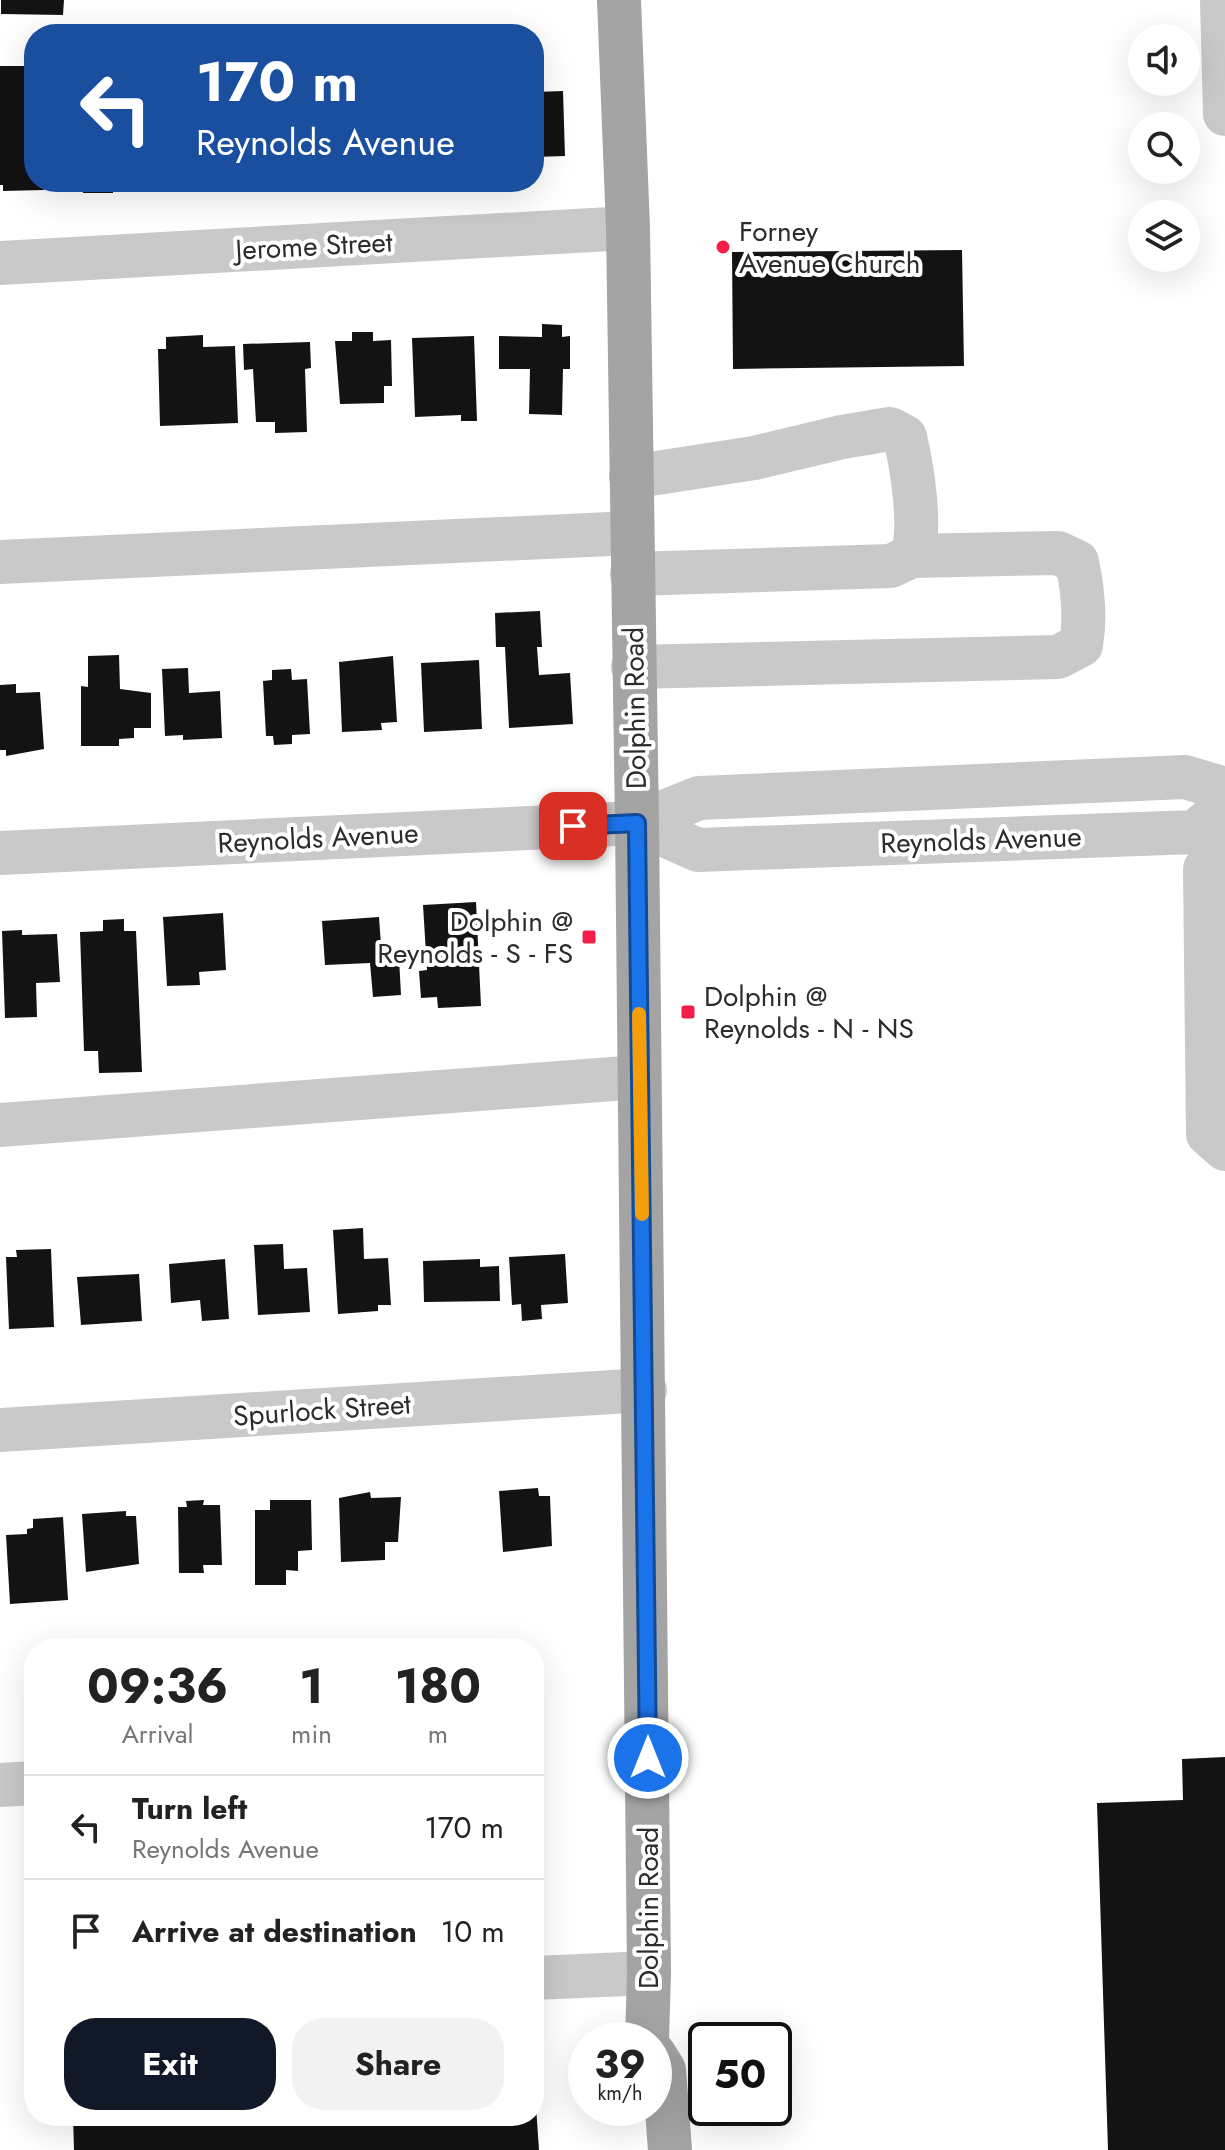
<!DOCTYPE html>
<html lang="en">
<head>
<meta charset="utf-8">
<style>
  :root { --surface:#fff; --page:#f2f2f2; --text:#222; --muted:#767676; --line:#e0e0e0; --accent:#111827 }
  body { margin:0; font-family:Jost,sans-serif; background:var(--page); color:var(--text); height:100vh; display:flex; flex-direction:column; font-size:30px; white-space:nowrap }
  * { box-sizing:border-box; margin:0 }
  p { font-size:26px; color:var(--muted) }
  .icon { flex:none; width:44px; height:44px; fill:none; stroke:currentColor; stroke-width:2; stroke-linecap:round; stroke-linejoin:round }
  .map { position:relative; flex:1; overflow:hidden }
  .sheet { position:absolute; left:24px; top:1638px; width:520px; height:488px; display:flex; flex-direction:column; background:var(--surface); border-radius:32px; box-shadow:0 8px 32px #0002 }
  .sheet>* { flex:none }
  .top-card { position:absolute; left:24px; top:24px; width:520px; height:168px; border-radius:32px; box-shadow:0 8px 32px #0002; background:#1a4fa0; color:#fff; overflow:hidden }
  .fabs { position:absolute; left:1128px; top:24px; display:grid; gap:16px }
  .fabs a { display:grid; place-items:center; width:72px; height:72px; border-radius:50%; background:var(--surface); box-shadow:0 8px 32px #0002; font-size:40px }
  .speed { position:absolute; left:568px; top:2022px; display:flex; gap:16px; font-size:40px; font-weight:700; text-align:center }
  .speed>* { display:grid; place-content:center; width:104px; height:104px; border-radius:50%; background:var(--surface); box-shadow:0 8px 32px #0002; line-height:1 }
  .speed small { font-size:20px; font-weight:400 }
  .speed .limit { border:4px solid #111; border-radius:12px; background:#fff; color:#111 }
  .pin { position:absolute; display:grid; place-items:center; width:68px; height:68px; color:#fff; margin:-34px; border-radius:16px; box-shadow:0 4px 12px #0006 }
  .me { position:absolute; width:88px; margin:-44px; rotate:0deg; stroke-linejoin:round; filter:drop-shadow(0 0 6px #0008) }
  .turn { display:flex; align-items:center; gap:28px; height:168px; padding:0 40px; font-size:36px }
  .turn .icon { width:104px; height:104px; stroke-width:2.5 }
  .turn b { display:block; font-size:56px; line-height:68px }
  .eta { display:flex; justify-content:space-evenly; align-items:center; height:136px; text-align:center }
  .eta b { font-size:48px; font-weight:700; line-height:56px }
  .cta { display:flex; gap:16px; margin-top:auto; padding:16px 40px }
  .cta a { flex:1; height:92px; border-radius:32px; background:var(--accent); color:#fff; font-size:32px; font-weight:700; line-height:92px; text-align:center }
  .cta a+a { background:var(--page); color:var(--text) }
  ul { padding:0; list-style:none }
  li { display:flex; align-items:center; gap:24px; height:104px; padding:0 40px; border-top:2px solid var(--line) }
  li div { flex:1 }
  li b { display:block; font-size:30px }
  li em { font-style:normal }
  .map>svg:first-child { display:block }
  .building { fill:#131313 }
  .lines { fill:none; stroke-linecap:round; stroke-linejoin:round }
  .minor { stroke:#c9c9c9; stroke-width:44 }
  .major { stroke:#a4a4a4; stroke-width:44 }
  .route-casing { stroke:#114b97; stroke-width:20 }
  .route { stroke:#1a73e8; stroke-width:14 }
  .slow { stroke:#f59e0b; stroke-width:14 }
  .poi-dot { fill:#f41e48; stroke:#fff; stroke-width:3 }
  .labels { text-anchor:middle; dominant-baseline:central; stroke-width:8; stroke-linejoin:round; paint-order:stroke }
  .poi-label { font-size:28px; fill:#2c2c2c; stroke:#fff; text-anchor:start }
  .street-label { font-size:28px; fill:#2c2c2c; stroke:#fff }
</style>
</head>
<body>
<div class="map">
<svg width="1225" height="2150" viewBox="0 0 1225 2150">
  <rect width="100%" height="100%" fill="#fff"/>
  <path class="building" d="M1 0H64L63 15 1 14Z
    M0 66H26L27 91H34V182H43L44 190 3 191V185H0Z
    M563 91 565 156 534 157V92Z
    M82 182H113V193H83Z
    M962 250 964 366 733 369 732 252Z
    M542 324 562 325V337L570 336V369H563L562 415 529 414 530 369H499V336L542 337Z
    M352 332H373V341L391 340 392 386H384V403L340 404 335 341H352Z
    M203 335V347L235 346 238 423 160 426 158 349H166V337Z
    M474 336 477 421H461V415L415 417 412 338Z
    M310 342 311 368 305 369 307 432 275 433V422H256L253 369 244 370 243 344Z
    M540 611 542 647H537L539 675 570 673 573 724 509 728 505 647H496L495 613Z
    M119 655 120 689 151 693V728H134V738L119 739V746H81V686L88 687V656Z
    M393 656 397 722 381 723 382 730 342 732 339 662Z
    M479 660 482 729 424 732 421 663Z
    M188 668 189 693 220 691 222 738 183 740V735L165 736 162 669Z
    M291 669 292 680 307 679 310 734 292 735V744L274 745 273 736H266L263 681 272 680V670Z
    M16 684V693L40 692 44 749 6 756V750H0V685Z
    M476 902 481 1006 438 1008 437 997 421 998 419 971 427 970 423 905Z
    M223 913 226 970 199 972 200 985 167 986 163 917Z
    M379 917 382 959 399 958 401 995 373 997 370 963 325 965 322 921Z
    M124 919V931H136L142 1072 99 1073 98 1051H84L80 932 103 931V920Z
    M22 930V935L57 934 60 982 36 983 37 1017 5 1018 2 931Z
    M363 1228 364 1259 388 1258 391 1305H378V1311L338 1314 333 1230Z
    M283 1244 284 1269 307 1268 310 1312 258 1315 254 1245Z
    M51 1249 54 1327 9 1329 6 1257H17L16 1250Z
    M565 1254 568 1303 541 1305 542 1319 522 1321 521 1304 512 1305 509 1257Z
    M225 1259 229 1319 202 1321 200 1300 171 1303 169 1264Z
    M480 1259V1267L499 1266 500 1301 424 1302 423 1261Z
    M139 1274 142 1321 81 1325 77 1277Z
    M538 1488 539 1496H550L552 1546 503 1552 499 1491Z
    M370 1492 371 1498 401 1497 398 1542H385V1560L341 1562 339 1498Z
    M204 1500 203 1505H220L222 1565H203L204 1573H179L178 1507H187L186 1501Z
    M270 1500H311L312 1550 298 1551V1571L286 1570V1585H255V1510H270Z
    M126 1511V1516H136L139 1564 86 1572 82 1514Z
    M63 1517 68 1600 10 1604 6 1535 27 1534V1529L33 1528V1519Z
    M1225 1757V2150H1108L1097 1803 1183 1800 1182 1759Z
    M534 2106H536L539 2150H74L73 2116H534Z"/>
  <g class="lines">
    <path class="minor" d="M1222 0 1225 114
      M0 263 628 228
      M631 477 754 458 842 437 890 429 905 437C912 467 922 527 912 556L891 566 632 574
      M0 562 632 533
      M633 667 1058 657 1081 645C1086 617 1083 590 1077 562L1058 553 912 556
      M637 823 698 850 1195 832 1225 807
      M0 853 637 823 699 798 1185 777 1225 789
      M1225 856 1205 869 1208 1134 1225 1149
      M0 1125 639 1077
      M0 1430 645 1390
      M0 1785 34 1783
      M534 1978 649 1973"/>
    <path class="major" d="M619 0 628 228 637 823 649 1973 647 2040
      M654 2054 664 2070 670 2150"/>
  </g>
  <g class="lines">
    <g class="route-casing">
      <path id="route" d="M573 826 637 823 648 1758"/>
    </g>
    <use href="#route" class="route"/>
    <path class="slow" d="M639 1014 642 1214"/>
  </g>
  <g class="poi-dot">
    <circle cx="723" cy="247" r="8"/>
    <rect x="581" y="929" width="16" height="16" rx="4"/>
    <rect x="680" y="1004" width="16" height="16" rx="4"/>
  </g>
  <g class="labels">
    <g class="poi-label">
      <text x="739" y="231">Forney<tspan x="739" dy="32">Avenue Church</tspan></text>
      <text x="573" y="921" text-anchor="end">Dolphin @<tspan x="573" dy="32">Reynolds - S - FS</tspan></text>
      <text x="704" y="996">Dolphin @<tspan x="704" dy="32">Reynolds - N - NS</tspan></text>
    </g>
    <g class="street-label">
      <text transform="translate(314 246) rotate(-3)">Jerome Street</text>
      <text transform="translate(635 708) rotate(-91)">Dolphin Road</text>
      <text transform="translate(318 838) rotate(-3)">Reynolds Avenue</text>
      <text transform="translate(981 840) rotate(-2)">Reynolds Avenue</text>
      <text transform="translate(322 1410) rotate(-4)">Spurlock Street</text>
      <text transform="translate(648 1908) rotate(-90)">Dolphin Road</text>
    </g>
  </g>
</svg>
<div class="fabs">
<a><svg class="icon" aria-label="sound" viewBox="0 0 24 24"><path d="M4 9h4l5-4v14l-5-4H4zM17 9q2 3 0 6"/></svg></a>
<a><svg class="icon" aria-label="search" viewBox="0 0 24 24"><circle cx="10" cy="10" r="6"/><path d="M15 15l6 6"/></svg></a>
<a><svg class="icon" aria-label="layers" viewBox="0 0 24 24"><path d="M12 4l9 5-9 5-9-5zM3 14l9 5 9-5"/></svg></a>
</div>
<div class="speed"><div>39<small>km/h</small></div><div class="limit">50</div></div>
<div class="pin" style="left:573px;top:826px;background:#d93025"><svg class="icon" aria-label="arrive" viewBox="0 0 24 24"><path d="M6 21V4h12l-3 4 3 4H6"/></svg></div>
<svg class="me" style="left:648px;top:1758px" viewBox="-20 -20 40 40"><circle r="17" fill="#1a73e8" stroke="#fff" stroke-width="3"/><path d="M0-11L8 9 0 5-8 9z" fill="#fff"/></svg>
<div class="top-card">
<div class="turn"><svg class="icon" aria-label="left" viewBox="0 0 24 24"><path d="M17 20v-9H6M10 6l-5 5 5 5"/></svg><div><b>170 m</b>Reynolds Avenue</div></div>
</div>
<section class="sheet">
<div class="eta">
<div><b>09:36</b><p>Arrival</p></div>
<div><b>1</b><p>min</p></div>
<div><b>180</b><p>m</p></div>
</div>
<ul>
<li><svg class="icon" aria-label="left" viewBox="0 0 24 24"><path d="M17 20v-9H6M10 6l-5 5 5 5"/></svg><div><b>Turn left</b><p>Reynolds Avenue</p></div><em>170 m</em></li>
<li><svg class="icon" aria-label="arrive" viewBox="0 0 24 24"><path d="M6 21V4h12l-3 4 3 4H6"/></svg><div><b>Arrive at destination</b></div><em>10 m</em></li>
</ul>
<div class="cta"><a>Exit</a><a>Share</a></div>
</section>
</div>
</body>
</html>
